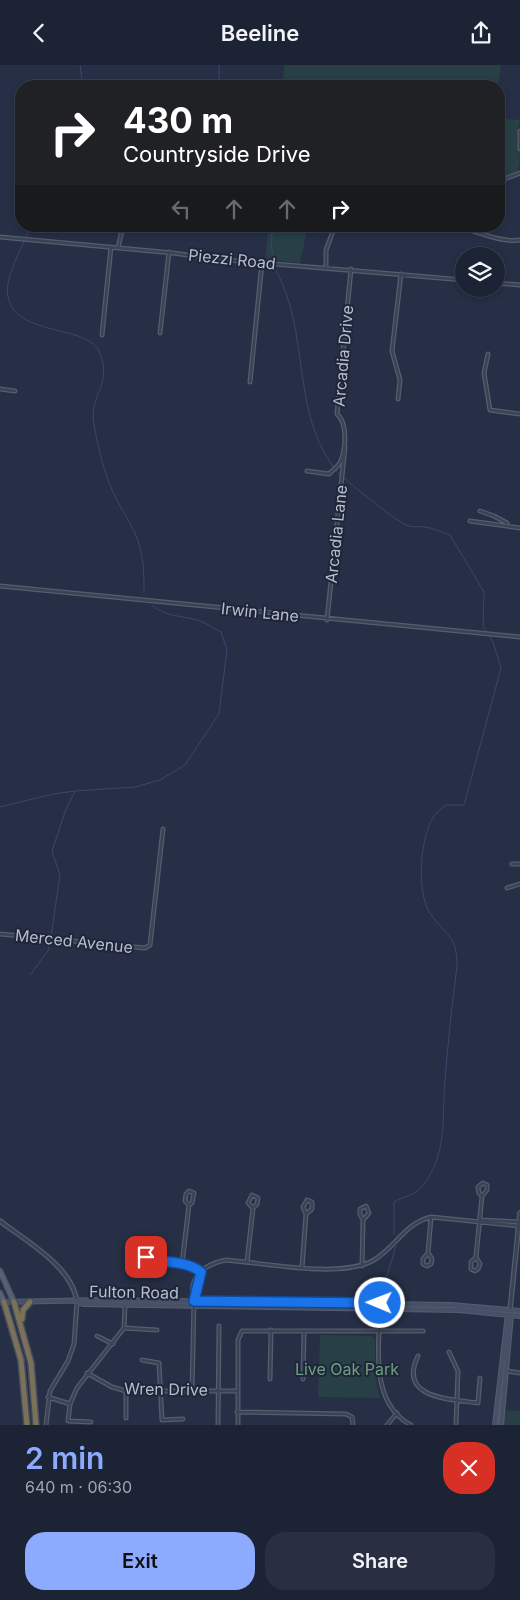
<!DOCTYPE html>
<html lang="en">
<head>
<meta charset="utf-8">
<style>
  :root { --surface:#1c2334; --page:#292f40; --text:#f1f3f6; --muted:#a0a4ac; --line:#3a404f; --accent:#8caafe }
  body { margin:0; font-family:Inter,sans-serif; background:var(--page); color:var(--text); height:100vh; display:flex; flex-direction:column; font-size:19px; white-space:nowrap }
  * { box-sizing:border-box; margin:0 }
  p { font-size:16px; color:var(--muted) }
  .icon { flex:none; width:28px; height:28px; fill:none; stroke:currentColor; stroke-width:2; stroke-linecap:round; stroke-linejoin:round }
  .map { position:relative; height:1360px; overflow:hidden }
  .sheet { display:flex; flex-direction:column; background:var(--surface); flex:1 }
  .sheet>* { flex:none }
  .banner { position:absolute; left:15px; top:15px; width:490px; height:152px; border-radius:20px; box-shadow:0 2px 8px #0003,0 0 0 1px var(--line); background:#202124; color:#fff; overflow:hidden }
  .fabs { position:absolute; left:455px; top:182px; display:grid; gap:10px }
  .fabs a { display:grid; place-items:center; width:50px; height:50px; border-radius:50%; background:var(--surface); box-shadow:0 2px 8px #0003,0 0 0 1px var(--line); font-size:25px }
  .pin { position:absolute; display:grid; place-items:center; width:42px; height:42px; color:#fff; margin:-21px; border-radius:10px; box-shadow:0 2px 8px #0006 }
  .me { position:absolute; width:55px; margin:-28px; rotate:271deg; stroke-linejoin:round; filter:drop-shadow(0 0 4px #0008) }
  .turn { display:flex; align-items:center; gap:18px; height:105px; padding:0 25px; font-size:22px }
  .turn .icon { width:65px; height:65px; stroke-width:2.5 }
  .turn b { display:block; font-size:35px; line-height:42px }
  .lanes { display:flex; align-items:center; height:48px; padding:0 25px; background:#0003; justify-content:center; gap:25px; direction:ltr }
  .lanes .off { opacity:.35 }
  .round { display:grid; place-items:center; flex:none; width:52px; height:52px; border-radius:20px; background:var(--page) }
  .head { display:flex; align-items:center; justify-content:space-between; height:85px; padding:0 25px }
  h1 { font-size:30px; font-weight:600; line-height:38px; color:var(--accent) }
  .primary-button { display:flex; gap:10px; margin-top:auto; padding:10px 25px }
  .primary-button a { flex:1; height:58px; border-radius:20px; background:var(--accent); color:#111; font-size:20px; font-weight:600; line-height:58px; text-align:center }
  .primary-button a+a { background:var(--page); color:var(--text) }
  header { display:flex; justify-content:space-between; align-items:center; height:65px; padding:0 25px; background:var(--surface); font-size:22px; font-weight:600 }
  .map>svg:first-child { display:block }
  .green { fill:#283f46 }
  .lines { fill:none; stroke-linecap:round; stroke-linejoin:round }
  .stream { stroke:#38486d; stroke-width:1 }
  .minor-casing { stroke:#565d6f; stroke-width:5 }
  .tertiary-casing { stroke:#565d6f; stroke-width:5.5 }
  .secondary-casing { stroke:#565d6f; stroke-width:6 }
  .primary-casing { stroke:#444b5e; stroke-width:7 }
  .motorway-casing { stroke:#454c5f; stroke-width:8 }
  .minor { stroke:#3a4254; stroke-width:2.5 }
  .tertiary { stroke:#3a4254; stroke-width:3 }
  .secondary { stroke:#485068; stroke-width:4 }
  .primary { stroke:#586174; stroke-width:4.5 }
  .motorway { stroke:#7b7157; stroke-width:5 }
  .route-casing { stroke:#114b97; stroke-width:12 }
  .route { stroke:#1a73e8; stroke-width:9 }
  .labels { text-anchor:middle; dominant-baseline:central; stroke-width:4; stroke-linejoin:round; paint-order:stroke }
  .street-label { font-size:16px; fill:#b8bece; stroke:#1f263a }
  .park-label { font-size:16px; fill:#6da080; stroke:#1f263a }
</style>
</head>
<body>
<header><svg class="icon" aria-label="back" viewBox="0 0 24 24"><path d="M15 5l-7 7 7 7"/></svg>Beeline<svg class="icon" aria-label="share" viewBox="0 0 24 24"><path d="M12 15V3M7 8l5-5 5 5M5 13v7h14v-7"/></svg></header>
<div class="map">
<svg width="520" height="1360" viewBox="0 0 520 1360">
  <rect width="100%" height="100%" fill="#262f45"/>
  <path class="green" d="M284 0H501L498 21H282Z
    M499 53 520 55 517 71 520 94 518 107 499 114Z
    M269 161H308L300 198 265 194Z
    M320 1270 371 1271 375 1274V1312L380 1333 318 1332Z
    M505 1345 520 1346V1360H503Z"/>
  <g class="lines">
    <path class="stream" d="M80 0 83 21
      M219 21V0
      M31 161C24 178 11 201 8 218 0 274 85 257 99 286 114 320 88 330 94 359 98 383 105 413 117 435 125 451 136 465 140 483 144 498 144 513 144 528
      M273 161 271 179 274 196
      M275 204C310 264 291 343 332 400 340 412 355 422 366 431 379 441 391 452 406 460 412 463 419 461 425 462 433 463 442 467 450 470L484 527 483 561 493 577 501 603 464 740H445C442 744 437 747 434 751 420 772 416 827 430 848 446 872 457 869 457 901 452 939 448 977 445 1015 442 1050 447 1084 427 1115 415 1133 409 1128 394 1137V1169
      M0 742 53 729 75 726
      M51 872 60 810 52 786 66 744 75 726 135 722 160 715 185 700 219 649 227 585 221 567C213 563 205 557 197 555 182 551 163 551 152 540
      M30 910 48 886 51 875
      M380 1234 396 1181"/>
    <g class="minor-casing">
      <path id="minor" d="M520 66V84
        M499 116 520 108
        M453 161C475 164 497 178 520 175
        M0 172 173 188 216 194 464 215
        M118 183 123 161
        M326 203V185L335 161
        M496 218 520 220
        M160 268 169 187
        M102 270 111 182
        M488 289 484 308 490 345 520 349
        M250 317 262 198
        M0 324 15 326
        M398 334 400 315 392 286 401 209
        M307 406 329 409C332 406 337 402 340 398 346 385 348 358 337 349L351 204
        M480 446 494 451 507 458
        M470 456 520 463
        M0 521 520 572
        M327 555 345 382
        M512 799H520
        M507 823 520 819
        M0 869 145 883 150 880 163 764
        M481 1155 520 1157
        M428 1188 432 1194 431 1199 427 1201 423 1199V1194L428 1188 431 1152
        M476 1192 480 1199 478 1204 475 1206 471 1204V1197L476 1192 482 1131 487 1125V1120L483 1118 478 1122 479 1128 482 1131
        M147 1195 139 1199 134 1194 136 1190C144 1190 145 1194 150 1195 167 1200 186 1195 201 1207
        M247 1197 253 1143 257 1139 258 1133 252 1130 248 1138 253 1143
        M182 1199 189 1140 192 1138 194 1128 189 1126 186 1129 185 1136 189 1140
        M362 1201 363 1155 369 1148 366 1141 360 1144V1149L363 1155
        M302 1203 306 1149 312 1144V1137L307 1135 303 1142 306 1149
        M194 1236C187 1212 205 1199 226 1195 265 1198 341 1214 374 1195 396 1182 405 1158 431 1152L520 1161
        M380 1238C380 1279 368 1337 411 1360
        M124 1263 157 1265
        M97 1271 113 1279
        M449 1287 458 1306 456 1360
        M418 1291C397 1334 451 1334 478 1338L480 1313
        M142 1295 159 1298 162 1355 183 1354
        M507 1306 520 1308
        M87 1308 112 1322 126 1326H238
        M270 1314 271 1265
        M303 1314 304 1266
        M192 1325 194 1236 200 1208
        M48 1332 70 1339
        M237 1347 346 1349 352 1352 353 1360
        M126 1353V1326
        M91 1357 68 1356 70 1339 77 1323 124 1263 125 1240
        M46 1360 50 1326 68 1296 74 1279 77 1237
        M218 1360 219 1261
        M238 1360V1275L242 1266H423
        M387 1360 397 1348"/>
    </g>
    <g class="tertiary-casing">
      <path id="tertiary" d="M0 1156C26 1176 73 1202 77 1237
        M510 1245 520 1148"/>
    </g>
    <g class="secondary-casing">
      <path id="secondary" d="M0 1237 104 1235 451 1240 520 1246
        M77 1237 83 1239 459 1245 520 1251
        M495 1360 508 1249
        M501 1360 511 1250"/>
    </g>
    <g class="primary-casing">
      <path id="primary" d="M0 1206 14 1237
        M0 1228 4 1237"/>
    </g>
    <g class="motorway-casing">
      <path id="motorway" d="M4 1237 21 1295 27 1360
        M14 1237 31 1298 36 1360
        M22 1254 23 1245 30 1237"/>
    </g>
    <use href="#minor" class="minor"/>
    <use href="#tertiary" class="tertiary"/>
    <use href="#secondary" class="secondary"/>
    <use href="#primary" class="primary"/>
    <use href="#motorway" class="motorway"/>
  </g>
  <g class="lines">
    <g class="route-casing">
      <path id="route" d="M146 1192 147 1195C165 1197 187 1196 201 1207L194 1236 380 1238"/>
    </g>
    <use href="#route" class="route"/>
  </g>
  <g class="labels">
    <g class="street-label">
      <text transform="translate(232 194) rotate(6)">Piezzi Road</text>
      <text transform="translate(343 291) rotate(-85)">Arcadia Drive</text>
      <text transform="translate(336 469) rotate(-84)">Arcadia Lane</text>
      <text transform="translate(260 547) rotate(6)">Irwin Lane</text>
      <text transform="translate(74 876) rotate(6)">Merced Avenue</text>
      <text transform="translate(134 1227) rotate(1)">Fulton Road</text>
      <text transform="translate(166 1324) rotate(1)">Wren Drive</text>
    </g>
    <g class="park-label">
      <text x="347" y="1304">Live Oak Park</text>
    </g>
  </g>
</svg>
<div class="fabs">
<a><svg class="icon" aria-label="layers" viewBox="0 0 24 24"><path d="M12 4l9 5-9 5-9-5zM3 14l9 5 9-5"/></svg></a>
</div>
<div class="pin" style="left:146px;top:1192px;background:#d93025"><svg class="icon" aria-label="arrive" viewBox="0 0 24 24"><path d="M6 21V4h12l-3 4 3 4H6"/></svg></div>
<svg class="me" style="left:380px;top:1238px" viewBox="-20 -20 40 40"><circle r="17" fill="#1a73e8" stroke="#fff" stroke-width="3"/><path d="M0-11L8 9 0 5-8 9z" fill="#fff"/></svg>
<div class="banner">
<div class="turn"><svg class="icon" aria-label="right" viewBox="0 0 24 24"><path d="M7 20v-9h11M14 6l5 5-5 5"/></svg><div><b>430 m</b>Countryside Drive</div></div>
<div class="lanes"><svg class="icon off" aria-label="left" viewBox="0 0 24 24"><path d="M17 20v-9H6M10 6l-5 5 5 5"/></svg><svg class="icon off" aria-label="ahead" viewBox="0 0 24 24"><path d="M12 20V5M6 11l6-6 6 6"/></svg><svg class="icon off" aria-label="ahead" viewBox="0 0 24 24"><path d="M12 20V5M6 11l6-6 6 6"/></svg><svg class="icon" aria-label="right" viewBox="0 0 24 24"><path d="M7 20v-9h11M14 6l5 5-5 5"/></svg></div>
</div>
</div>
<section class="sheet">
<div class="head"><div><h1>2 min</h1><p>640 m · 06:30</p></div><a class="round" style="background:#d93025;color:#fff"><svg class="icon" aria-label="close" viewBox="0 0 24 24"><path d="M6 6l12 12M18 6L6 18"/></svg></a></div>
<div class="primary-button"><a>Exit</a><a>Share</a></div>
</section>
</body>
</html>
